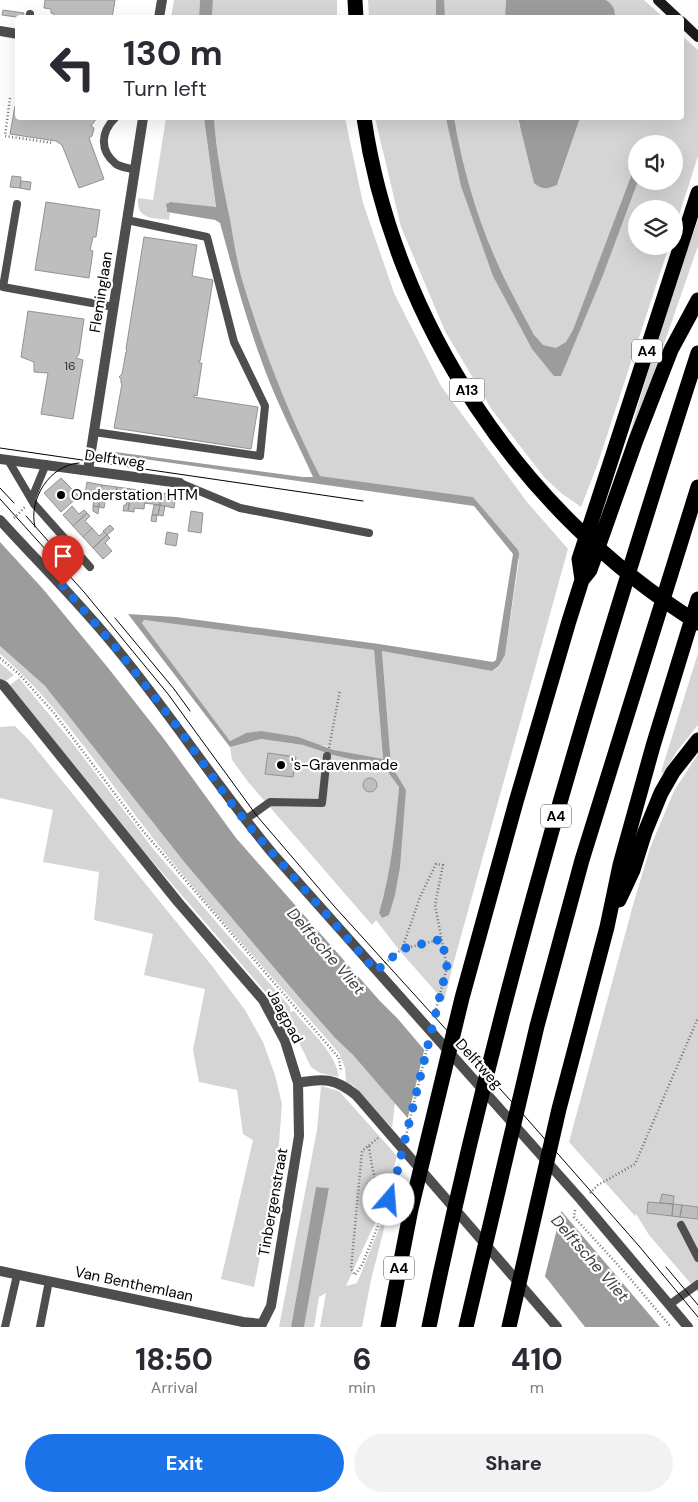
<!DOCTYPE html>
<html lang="en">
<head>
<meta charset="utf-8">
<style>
  :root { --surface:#fff; --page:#f2f2f3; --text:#2b2b33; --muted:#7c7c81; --accent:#1a73e8 }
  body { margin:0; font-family:"DM Sans",sans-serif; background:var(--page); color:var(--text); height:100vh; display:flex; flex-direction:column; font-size:19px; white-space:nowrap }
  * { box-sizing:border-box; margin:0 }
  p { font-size:16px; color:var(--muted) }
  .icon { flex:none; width:28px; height:28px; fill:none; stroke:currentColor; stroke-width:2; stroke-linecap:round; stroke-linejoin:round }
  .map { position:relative; height:1327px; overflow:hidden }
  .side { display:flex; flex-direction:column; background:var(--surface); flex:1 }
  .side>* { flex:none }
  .top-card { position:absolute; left:15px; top:15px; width:669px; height:105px; border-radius:5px; box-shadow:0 5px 20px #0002; background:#fff; color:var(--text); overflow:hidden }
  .buttons { position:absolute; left:628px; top:135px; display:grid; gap:10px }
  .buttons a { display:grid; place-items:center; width:55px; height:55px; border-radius:50%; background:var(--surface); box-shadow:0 5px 20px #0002; font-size:25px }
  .pin { position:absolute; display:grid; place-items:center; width:42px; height:42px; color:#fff; margin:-51px -21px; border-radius:50% 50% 50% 0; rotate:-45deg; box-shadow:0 0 5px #0007 }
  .pin .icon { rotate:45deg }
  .me { position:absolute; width:55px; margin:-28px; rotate:18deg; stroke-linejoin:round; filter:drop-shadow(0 0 4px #0008) }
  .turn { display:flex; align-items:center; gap:18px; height:105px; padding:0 25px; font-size:22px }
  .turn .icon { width:65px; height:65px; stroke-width:2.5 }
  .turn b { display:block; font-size:35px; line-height:42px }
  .eta { display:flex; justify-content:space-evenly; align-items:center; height:85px; text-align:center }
  .eta b { font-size:30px; font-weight:800; line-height:35px }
  .action { display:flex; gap:10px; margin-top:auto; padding:10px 25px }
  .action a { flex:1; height:58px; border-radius:30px; background:var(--accent); color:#fff; font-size:20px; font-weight:800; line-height:58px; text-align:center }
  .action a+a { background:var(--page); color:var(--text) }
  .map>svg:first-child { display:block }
  .green { fill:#d5d5d5; fill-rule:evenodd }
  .water { fill:#9c9c9c; fill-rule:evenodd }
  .pier { fill:#fff }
  .building { fill:#bebebe; stroke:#929292 }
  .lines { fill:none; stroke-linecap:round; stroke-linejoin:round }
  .path { stroke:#707070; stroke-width:2.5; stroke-dasharray:1 2.5; stroke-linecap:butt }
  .service { stroke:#4e4e4e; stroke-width:8 }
  .minor { stroke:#4e4e4e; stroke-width:10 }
  .secondary { stroke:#1b1b1b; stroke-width:10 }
  .motorway { stroke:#000; stroke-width:15 }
  .tram { stroke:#000; stroke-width:1 }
  .route { stroke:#1a73e8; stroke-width:9; stroke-dasharray:0 16.2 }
  .poi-dot { fill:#000; stroke:#fff; stroke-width:2 }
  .labels { text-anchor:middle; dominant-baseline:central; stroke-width:4.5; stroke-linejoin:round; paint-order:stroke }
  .number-label { font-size:12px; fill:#303030 }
  .shield { fill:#fff; stroke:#4c4c4c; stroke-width:1 }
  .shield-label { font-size:14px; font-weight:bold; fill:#000 }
  .street-label { font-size:15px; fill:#000; stroke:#fff }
  .poi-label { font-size:15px; fill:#000; stroke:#fff; text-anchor:start }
  .water-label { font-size:16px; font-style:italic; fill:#3d3d3d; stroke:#fff }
</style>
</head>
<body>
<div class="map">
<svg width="698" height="1327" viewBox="0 0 698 1327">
  <rect width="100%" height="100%" fill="#fff"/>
  <path class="green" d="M174 0H200L199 17 171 18Z
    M213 0H337V17L212 18Z
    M368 0H506L505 17H369Z
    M606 0H644L663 17H614C615 9 613 5 606 0Z
    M681 35 698 50V156L674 231V209H636V246H669L597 466 581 507 561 493 544 477 492 410 445 331 401 227 375 118H518L519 125 558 183 580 118H681ZM636 144H674V181H636Z
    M166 118H204L216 208 168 202 166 208 167 212 170 213 169 220C153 218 136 220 138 198L153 200Z
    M214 118H345L363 203 394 293 441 386 527 502 568 549 453 965 444 1001 399 950 376 920 372 925 249 783 232 760 230 747 261 739 303 745 333 755 384 767 399 787C395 830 391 872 379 913L382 918 406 790 391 765 382 651 492 671 499 667 505 655 519 560 473 497 320 476C289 415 264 351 244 286 237 264 234 241 230 219 223 185 216 152 214 118Z
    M698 220V246L621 468 619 469 673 288Z
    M144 620 374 650 383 760 334 750 326 746 246 733 230 741 144 626 142 623Z
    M0 646 45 686 185 863 304 1003 335 1038 353 1055 395 1103 392 1128 354 1086 346 1082 345 1068 339 1053C277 981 211 912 153 838 103 775 61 706 0 654Z
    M698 653V725L677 751 664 773 661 772Z
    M0 663 14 675 3 683 0 680Z
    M19 678 71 741 154 850 290 1007V1012L294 1011C309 1030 336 1053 339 1077L320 1073 311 1067 286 1016 121 825 9 686Z
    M15 726 29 740 212 966 245 1010 263 1042 275 1075 282 1104 277 1170 254 1287 221 1279 253 1140 243 1134 237 1090 199 1082 193 1050 205 989 144 975 153 934 94 920 99 872 43 862 53 810 0 798V727Z
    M698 754V1292L649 1235 636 1214 635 1216 569 1142 633 905 650 848 674 791Z
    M321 1086 339 1091 397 1156 385 1201 346 1286 357 1283 392 1197 371 1280 362 1327H320L326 1293 319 1297 314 1327H304L329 1188 316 1187 291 1327H279L317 1130Z"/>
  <path class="water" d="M200 0H213L212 17H199Z
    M436 0H444L445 17H436Z
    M506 0H606C613 5 615 8 615 17H505Z
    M204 118H214C216 152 223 185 230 219 234 241 237 264 244 286 264 351 289 415 320 476L473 497 518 550 519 554 505 655 499 666 492 671 382 651 391 765 406 790 400 867 395 895 389 915 382 918 379 913C391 872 395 830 399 787L384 767 333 755 303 745 261 739 230 747 128 614 176 617 379 644 493 662 496 660 513 554 474 506 116 455 115 452 303 477H313C299 446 283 415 270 383 249 331 235 278 220 223L215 220 167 212 166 204 170 202 216 207ZM144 620 374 650 383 759 334 750 298 737 261 731 246 733 230 741 144 626 142 623Z
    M446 118H454C462 166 476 215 496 260 507 286 521 310 534 335L543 345 556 348 566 342 573 330 636 163V181H638L603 275 561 376H554L532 349 493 276 461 186Z
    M518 118H580L557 185C547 189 542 190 534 183Z
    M0 542 43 589 109 669 164 739 236 838 379 1000 398 1019 660 1327H585L548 1280 353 1055 335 1038 304 1003 185 863 45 686 0 646Z
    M316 1187 329 1188 304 1327H291Z"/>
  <path class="pier" d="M425 1047 562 1209 544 1280 407 1121Z"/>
  <path class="building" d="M45 0H115L112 18 54 17V14L51 13V9L44 8Z
    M3 10 24 13 23 18 2 15Z
    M15 106H18V118H97L91 126 94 128 92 136 89 138 104 179 79 188 62 145 56 141 10 134Z
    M12 176 21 177 20 188 10 187Z
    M21 181 31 182 30 190 20 188Z
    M46 202 100 210 96 237H93L90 250 93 251 89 278 35 270Z
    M144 237 197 245 192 276 213 280 200 361 199 360V363H202L197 396 194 395 193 397 258 407 251 449 114 428 122 384 121 383V379L119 377 122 374 126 352H127L126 349Z
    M28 311 84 319 79 354 76 358 83 360 73 419 41 414 48 373 34 372V362L21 357Z
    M61 478 79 496 61 512 44 493Z
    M87 482 102 485 100 497 85 495Z
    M102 485 117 487 115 499 100 497Z
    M117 487 131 489 130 501 115 499Z
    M131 489 146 491 144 509 134 508V512L128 511Z
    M146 491 161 493 160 505 144 503Z
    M161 493 176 495 174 508 160 505Z
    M98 497H100L99 507 93 506 94 500 97 501Z
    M100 497 103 498 102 502H105L104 508 99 507Z
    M127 501H130L128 511H123L124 505H126Z
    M154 505H160L158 515H152Z
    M160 505 165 506 163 516 158 515Z
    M72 506 79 514 84 510 87 513 73 526 63 515Z
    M93 506 99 507 98 514 93 511Z
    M191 511 203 513 201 533 188 531Z
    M87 513 90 516 85 521 92 528 83 537 73 526Z
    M152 515H157L156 522 151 521Z
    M110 525 114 529 107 535 103 531Z
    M92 528 99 536 104 532 107 535 93 548 83 537Z
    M167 532 178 534 176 546 165 544Z
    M107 535 110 538 105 543 112 551 103 559 93 548Z
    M268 753 296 757 293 777 265 774Z
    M363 785a7 7 0 1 1 14 0a7 7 0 1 1-14 0Z
    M662 1194 674 1196 673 1204 660 1203Z
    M648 1202 673 1204 672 1216 647 1213Z
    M673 1204 682 1205 680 1217 672 1216Z
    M682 1205 698 1207V1219L680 1217Z"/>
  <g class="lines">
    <path class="path" d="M10 98 5 136 53 143
      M14 518 25 507
      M0 658 19 674 54 713 143 831 339 1058 341 1072
      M329 748 340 690
      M402 949 420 897 436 864 443 865 435 905 447 967 434 1017
      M385 963 402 949 442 939
      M406 1136 428 1044
      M378 1138 362 1151 351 1269 355 1275 362 1265 393 1189 399 1164
      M369 1146C372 1169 374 1183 388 1203
      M590 1193 598 1185 635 1164 698 1018
      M575 1210 574 1217 627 1275 671 1327"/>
    <path class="service" d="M29 18 30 14
      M115 118C101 132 99 150 116 164 120 167 129 168 135 170
      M17 204 3 287 114 307
      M94 432 260 456 265 406 234 342 207 237 127 220
      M8 460 34 504 90 567
      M180 483 240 508 369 533
      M32 498 46 464
      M245 820 270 802 322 803 327 756
      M681 1225 698 1258
      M669 1305 698 1284
      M5 1327 17 1275
      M40 1327 49 1281"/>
    <path class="minor" d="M159 18 162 0
      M0 31 18 34
      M0 459 180 483
      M88 470 143 118
      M0 520C39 563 81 604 117 649 172 716 218 788 273 854L581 1200 688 1327
      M0 684 4 686 178 902 263 1000 285 1041 298 1083 299 1136 271 1306 262 1324 243 1322 0 1271
      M298 1083C323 1078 335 1078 356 1095L557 1327"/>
    <path class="secondary" d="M658 0 677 18
      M681 21 698 37"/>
    <path class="motorway" d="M355 0 356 18
      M364 118C394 323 522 514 698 623
      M582 580 579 559 698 193
      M619 900 633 870 645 832 661 793 673 772 698 740
      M388 1327 411 1209 462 998 516 802 569 621 582 580 590 570 636 440 671 350 698 300
      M429 1327C497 997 595 673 698 353
      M466 1327 537 1026 582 860 698 487
      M509 1327 559 1109 607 927 620 865 653 746 698 599"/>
    <path class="tram" d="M0 448 363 501
      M0 488 14 503
      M0 499 84 592 168 694 257 816 334 906 521 1112 639 1246 698 1317
      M26 516 49 542
      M35 527C28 499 50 465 79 463
      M115 618 174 689 190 711
      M666 1267 698 1305"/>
  </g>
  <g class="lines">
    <path class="route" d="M63 586 117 649 174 722 231 803 254 832 376 971 402 949 442 939 447 967 393 1189 389 1200"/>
  </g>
  <g class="poi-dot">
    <circle cx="61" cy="495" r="5"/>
    <circle cx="281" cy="765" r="5"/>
  </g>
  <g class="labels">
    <g class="number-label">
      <text x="70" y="366">16</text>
    </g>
    <g class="shield">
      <rect x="632" y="339.5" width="30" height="23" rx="4"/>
      <rect x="449.5" y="378.5" width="35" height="23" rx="4"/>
      <rect x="541" y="804.5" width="30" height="23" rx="4"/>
      <rect x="384" y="1256.5" width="30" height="23" rx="4"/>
    </g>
    <g class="shield-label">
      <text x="647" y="351">A4</text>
      <text x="467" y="390">A13</text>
      <text x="556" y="816">A4</text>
      <text x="399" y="1268">A4</text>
    </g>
    <g class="street-label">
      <text transform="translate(101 292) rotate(-81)">Fleminglaan</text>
      <text transform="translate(115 459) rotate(8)">Delftweg</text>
      <text transform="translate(285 1016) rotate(62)">Jaagpad</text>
      <text transform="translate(479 1064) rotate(48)">Delftweg</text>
      <text transform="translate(273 1202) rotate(-80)">Tinbergenstraat</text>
      <text transform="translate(134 1284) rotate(12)">Van Benthemlaan</text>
    </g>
    <g class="poi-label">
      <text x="71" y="495">Onderstation HTM</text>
      <text x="291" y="765">'s-Gravenmade</text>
    </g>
    <g class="water-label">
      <text transform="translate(326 951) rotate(49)">Delftsche Vliet</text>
      <text transform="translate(590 1258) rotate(49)">Delftsche Vliet</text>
    </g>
  </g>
</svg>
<div class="buttons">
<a><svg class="icon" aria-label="sound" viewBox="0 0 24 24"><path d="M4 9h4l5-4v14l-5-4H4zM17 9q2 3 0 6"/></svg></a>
<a><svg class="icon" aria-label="layers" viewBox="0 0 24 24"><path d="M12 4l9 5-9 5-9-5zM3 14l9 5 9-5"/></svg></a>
</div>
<div class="pin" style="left:63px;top:586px;background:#d93025"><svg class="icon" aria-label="arrive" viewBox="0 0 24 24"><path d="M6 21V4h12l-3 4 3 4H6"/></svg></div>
<svg class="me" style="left:389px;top:1200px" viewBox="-20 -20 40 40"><circle r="19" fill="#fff"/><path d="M0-13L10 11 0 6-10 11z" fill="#1a73e8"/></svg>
<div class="top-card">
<div class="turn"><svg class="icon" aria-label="left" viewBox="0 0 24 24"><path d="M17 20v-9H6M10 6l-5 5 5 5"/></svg><div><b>130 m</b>Turn left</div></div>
</div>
</div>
<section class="side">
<div class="eta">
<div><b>18:50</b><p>Arrival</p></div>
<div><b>6</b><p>min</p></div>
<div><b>410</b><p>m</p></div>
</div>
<div class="action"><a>Exit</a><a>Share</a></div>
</section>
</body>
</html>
